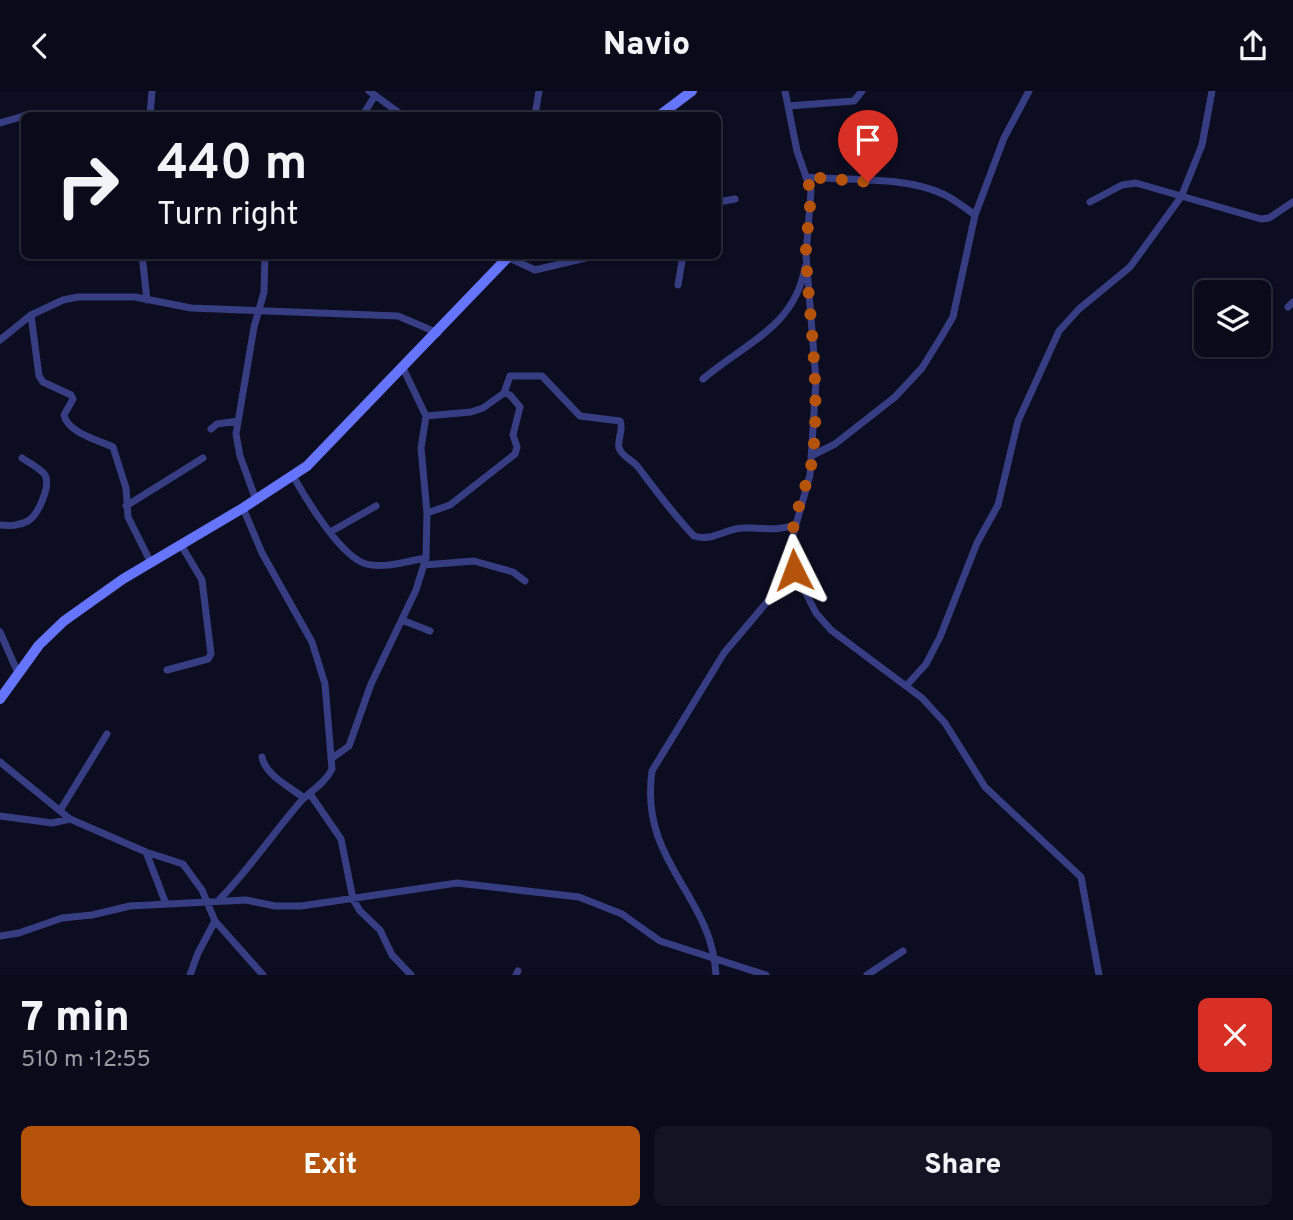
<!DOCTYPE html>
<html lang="en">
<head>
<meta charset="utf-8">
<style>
  :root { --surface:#0a0a1a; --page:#131323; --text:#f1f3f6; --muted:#999aa2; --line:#2a2b39; --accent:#b45309 }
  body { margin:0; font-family:Overpass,sans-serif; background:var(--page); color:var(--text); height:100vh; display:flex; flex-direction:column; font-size:26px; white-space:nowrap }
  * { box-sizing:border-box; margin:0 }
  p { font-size:23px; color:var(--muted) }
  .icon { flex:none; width:38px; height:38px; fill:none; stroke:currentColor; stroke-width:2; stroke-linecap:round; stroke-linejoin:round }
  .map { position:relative; height:884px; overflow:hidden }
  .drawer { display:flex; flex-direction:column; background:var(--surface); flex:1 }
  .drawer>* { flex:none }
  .banner { position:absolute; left:21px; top:21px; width:700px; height:147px; border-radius:10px; box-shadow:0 2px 5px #0004,0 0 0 2px var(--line); background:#0a0a1a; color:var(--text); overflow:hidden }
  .controls { position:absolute; left:1194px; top:189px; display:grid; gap:14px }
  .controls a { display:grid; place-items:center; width:77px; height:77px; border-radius:10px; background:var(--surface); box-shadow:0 2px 5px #0004,0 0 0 2px var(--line); font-size:35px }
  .pin { position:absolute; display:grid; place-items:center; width:60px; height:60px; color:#fff; margin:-72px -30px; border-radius:50% 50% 50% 0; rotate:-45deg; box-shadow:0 0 7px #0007 }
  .pin .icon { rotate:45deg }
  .me { position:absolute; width:77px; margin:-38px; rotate:357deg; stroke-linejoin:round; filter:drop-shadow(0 0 5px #0008) }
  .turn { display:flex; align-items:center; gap:24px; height:147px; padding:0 21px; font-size:32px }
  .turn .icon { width:91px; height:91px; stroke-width:2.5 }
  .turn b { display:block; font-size:49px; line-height:60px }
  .round { display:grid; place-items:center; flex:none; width:74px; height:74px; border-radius:10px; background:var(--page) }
  .summary { display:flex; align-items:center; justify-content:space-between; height:119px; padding:0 21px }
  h1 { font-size:42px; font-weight:800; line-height:52px }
  .cta { display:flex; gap:14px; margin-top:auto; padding:14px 21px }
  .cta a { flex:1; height:80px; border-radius:10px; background:var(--accent); color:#fff; font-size:28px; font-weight:800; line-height:80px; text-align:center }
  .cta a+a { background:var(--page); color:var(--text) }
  header { display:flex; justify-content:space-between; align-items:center; height:91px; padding:0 21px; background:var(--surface); font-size:32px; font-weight:800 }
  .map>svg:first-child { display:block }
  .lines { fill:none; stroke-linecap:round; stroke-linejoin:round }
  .minor { stroke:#363d83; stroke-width:7 }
  .secondary { stroke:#6575ff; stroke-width:10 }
  .route { stroke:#b45309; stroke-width:12; stroke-dasharray:0 21.6 }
</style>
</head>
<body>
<header><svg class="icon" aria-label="back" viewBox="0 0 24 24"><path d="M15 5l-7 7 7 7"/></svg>Navio<svg class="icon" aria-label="share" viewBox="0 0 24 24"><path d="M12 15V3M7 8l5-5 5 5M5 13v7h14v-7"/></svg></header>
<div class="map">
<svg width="1293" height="884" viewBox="0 0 1293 884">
  <rect width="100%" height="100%" fill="#0d0d22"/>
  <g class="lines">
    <path class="minor" d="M369 0 402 24
      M785 0 797 60 811 100 806 164 816 290 810 384 790 455 794 479 816 522 831 539 922 607 945 632 985 696 1081 786 1099 884
      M788 15 854 10 862 0
      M25 24H73
      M150 24 152 0
      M363 24 374 6
      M535 24 539 0
      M0 32 24 25
      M807 86C850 90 904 85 943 103 954 108 965 117 975 124
      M718 111 735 108
      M1090 111 1122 94 1136 92 1261 128 1269 127 1293 111
      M142 164 147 209
      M505 165 535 179 598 164
      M678 194 683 164
      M1288 216 1293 211
      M31 224 39 285 43 291 71 304 73 308 64 324C68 342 98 349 113 356L126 397 128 426 151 472
      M0 249 31 224 63 209 78 206H135L191 217 398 225 438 242
      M703 288C745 252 795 236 805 176
      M504 302 510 285H542L580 325 620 330C624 339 617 348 619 357 622 366 633 369 638 376 657 401 672 422 694 445 713 451 725 437 744 437 766 436 771 441 795 434
      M426 325 471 321 483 317 504 302 510 304 520 316 513 344 517 356 515 363 450 414 427 422
      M211 338 217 333 238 330
      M813 364 835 353 895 306 922 277 940 248 953 226 975 124 1004 47 1029 0
      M293 385C306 408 341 466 366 473 385 478 407 470 426 467
      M256 409 240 365 236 343 254 236 264 201 265 164
      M126 415 203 367
      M0 434C10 435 18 435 28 430 38 424 51 395 45 384 40 377 29 372 22 367
      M332 440 376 415
      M424 474 474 470 513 481 525 490
      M402 529 430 540
      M0 541 18 582
      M167 579 208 568 211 563 202 489 181 454
      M907 594 926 573 940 546 977 452 998 414 1018 330 1059 240 1079 218 1130 176 1181 106 1202 54 1212 0
      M262 666C265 684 290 696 304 707
      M331 668 349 655 371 593 416 499 426 467 427 422 421 357 426 325 402 275
      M0 671 70 728 146 761 183 773 202 799 215 830 263 884
      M310 703 341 748 353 808 360 820 380 839 392 864 411 884
      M61 718 107 643
      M0 725 52 732 70 728
      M146 761 166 813
      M218 810C249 779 273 742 302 709 313 698 325 692 332 678L325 593 312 551 262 462 243 417
      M0 845 19 842 62 827 92 824 130 815 246 809 275 815H301L457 792 579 806 622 823 660 850 766 884
      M190 884 198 862 215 830
      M516 884 518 880
      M716 884C712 803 639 772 652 680L724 562 794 479
      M867 884 903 860"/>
    <path class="secondary" d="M660 24 692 0
      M0 608 39 554 64 530 123 488 243 417 307 375 510 164"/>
  </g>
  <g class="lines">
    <path class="route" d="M794 479C782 441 808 401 813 364 820 297 810 232 806 166 805 138 815 113 807 86L868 91"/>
  </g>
</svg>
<div class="controls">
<a><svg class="icon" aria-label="layers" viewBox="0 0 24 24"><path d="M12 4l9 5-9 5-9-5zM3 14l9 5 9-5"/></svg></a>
</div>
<div class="pin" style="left:868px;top:91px;background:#d93025"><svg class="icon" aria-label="arrive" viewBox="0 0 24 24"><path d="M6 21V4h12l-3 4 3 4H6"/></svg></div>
<svg class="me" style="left:794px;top:479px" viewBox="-20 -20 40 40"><path d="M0-17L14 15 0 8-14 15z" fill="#b45309" stroke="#fff" stroke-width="4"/></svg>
<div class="banner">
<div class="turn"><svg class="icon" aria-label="right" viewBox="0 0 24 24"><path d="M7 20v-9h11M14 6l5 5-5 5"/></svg><div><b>440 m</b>Turn right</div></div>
</div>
</div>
<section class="drawer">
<div class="summary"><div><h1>7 min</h1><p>510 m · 12:55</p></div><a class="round" style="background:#d93025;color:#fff"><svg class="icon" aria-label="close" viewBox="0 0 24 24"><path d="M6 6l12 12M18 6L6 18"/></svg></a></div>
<div class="cta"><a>Exit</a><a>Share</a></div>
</section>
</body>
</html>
